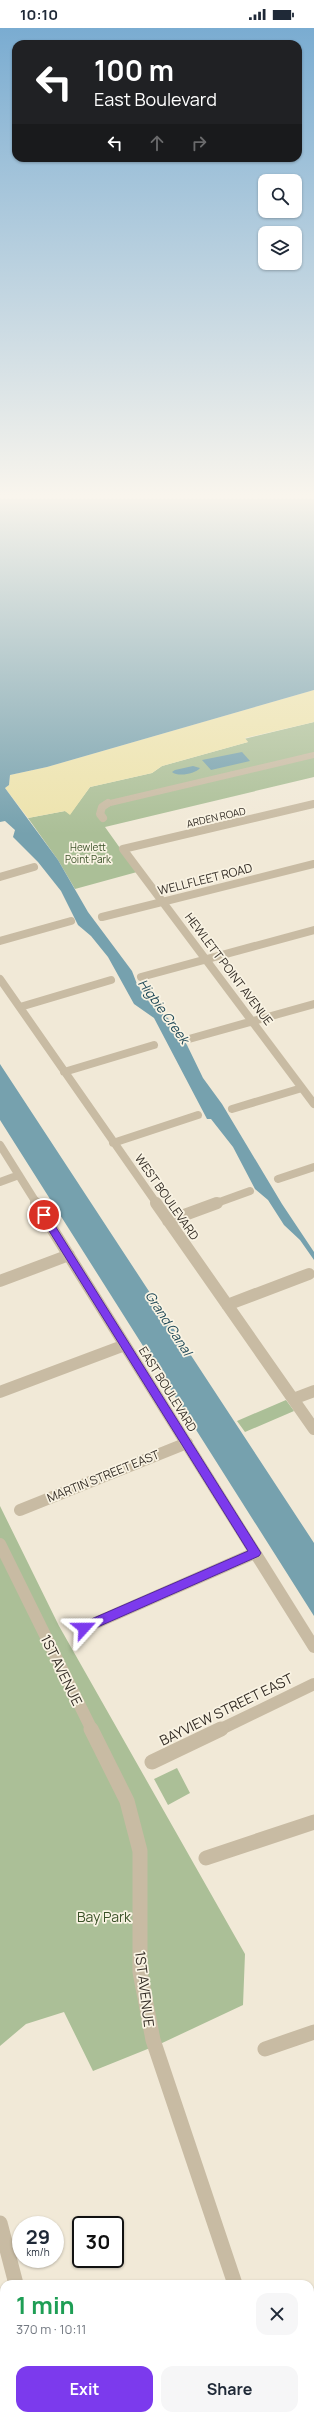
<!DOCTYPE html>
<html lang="en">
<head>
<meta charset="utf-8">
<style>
  :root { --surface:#fff; --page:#f6f6f7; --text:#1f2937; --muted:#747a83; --accent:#7c3aed }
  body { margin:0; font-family:Manrope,sans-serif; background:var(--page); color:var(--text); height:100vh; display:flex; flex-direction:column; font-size:15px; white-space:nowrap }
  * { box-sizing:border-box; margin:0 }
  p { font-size:13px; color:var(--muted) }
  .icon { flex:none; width:22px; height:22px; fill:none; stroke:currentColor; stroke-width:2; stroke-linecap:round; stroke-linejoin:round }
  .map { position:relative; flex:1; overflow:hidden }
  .panel { position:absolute; left:0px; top:2252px; width:314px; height:140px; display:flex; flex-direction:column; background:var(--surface); border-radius:12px 12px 0 0; box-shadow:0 1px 3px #0004 }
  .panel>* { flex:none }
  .top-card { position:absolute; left:12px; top:12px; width:290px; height:122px; border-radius:12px; box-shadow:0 1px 3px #0004; background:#202124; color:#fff; overflow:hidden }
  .buttons { position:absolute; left:258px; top:146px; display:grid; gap:8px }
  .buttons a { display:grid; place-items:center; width:44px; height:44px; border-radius:8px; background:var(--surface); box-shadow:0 1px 3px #0004; font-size:20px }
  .speed { position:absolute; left:12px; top:2188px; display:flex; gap:8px; font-size:20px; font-weight:700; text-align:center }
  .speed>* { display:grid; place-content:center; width:52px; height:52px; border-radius:50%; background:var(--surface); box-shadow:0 1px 3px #0004; line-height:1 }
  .speed small { font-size:10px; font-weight:400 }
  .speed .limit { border:2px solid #111; border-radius:6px; background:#fff; color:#111 }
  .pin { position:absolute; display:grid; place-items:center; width:34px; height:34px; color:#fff; margin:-17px; border:2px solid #fff; border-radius:50%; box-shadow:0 1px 4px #0007 }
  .me { position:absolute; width:44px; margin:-22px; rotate:66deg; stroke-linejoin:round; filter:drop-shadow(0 0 3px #0008) }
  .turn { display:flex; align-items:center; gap:14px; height:84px; padding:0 16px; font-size:18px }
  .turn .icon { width:52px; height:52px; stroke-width:2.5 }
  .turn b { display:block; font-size:28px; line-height:34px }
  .lanes { display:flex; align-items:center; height:38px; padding:0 16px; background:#0003; justify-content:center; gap:20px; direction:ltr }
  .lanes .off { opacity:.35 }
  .round { display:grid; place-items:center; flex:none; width:42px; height:42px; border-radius:12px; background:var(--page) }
  .overview { display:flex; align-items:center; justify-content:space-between; height:68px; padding:0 16px }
  h1 { font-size:24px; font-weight:700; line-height:30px; color:#1e9e55 }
  .action { display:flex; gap:8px; margin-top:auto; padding:8px 16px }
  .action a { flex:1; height:46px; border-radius:12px; background:var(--accent); color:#fff; font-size:16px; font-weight:700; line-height:46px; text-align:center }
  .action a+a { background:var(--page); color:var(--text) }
  .status { display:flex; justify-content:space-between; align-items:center; height:28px; padding:0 20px; background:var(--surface); direction:ltr }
  .status svg { height:11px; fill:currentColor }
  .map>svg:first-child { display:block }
  .green { fill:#abbf97 }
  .sand { fill:#ede3ac }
  .water { fill:#76a1ae }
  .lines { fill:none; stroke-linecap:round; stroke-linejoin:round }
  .street-far3 { stroke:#c8bba3; stroke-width:6 }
  .street-far2 { stroke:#c8bba3; stroke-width:8 }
  .street-far1 { stroke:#c8bba3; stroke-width:12 }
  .street { stroke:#c8bba3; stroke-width:15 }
  .route { fill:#7c3aed; stroke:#51269a }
  .labels { text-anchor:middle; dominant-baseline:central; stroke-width:3.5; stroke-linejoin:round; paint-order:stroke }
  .far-street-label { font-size:10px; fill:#332c25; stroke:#f9f3e3 }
  .far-park-label { font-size:10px; fill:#3b5229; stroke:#f9f3e3 }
  .street-label { font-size:12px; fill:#332c25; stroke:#f9f3e3 }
  .water-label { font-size:13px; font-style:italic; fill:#1b4655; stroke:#f9f3e3 }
  .near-street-label { font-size:14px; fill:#332c25; stroke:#f9f3e3 }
  .near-park-label { font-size:14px; fill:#3b5229; stroke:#f9f3e3 }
</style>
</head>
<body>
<div class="status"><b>10:10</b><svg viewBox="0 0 49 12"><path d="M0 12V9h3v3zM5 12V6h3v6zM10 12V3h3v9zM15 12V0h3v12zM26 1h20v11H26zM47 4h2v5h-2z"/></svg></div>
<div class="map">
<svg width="314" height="2392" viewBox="0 0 314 2392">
  <rect width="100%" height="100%" fill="#f1e9d7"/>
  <path class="green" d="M314 694V749L105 799 137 844 75 861 58 832 28 790 65 783 70 786 90 759 152 745 162 738 248 714 244 711Z
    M286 1372 294 1383 245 1404 237 1393Z
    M0 1478 59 1598 245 1926 243 1977 160 2016 93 2043 64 1984 26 1996 0 2018Z
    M177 1740 190 1765 168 1777 154 1751Z"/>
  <path class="sand" d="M314 662V694L245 710 248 714 162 738 152 745 90 759 70 787 65 783 28 790 5 760 9 757 10 747 47 739Z"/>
  <path class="water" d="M0 471H314V662L47 739 10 747 9 757 5 760 58 832 88 884 132 943 137 956 151 975 171 993 187 1017 203 1050 222 1076 282 1176 314 1224V1232L300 1212 284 1197 268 1172 255 1161 233 1119 211 1091H207L154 990 134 976 108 929 91 908 78 897 61 863 38 834 13 809 15 802 5 793 0 794Z
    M242 724 250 733 211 742 202 732Z
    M193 738 200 740C195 746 178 749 172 744L175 742Z
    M0 1036 314 1515V1588L0 1092Z"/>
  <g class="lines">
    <path class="street-far3" d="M106 776 314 727"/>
    <path class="street-far2" d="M314 776 123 821 314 1076
      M103 790 100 786 102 779 108 775
      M0 849 34 839
      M102 889 314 836
      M0 913 71 893
      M141 949 314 902
      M0 951 157 1176
      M20 979 111 952
      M189 1011 314 976
      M64 1044 154 1017
      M232 1081 302 1060
      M113 1115 198 1087
      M0 1117 37 1176
      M278 1151 314 1139
      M0 1154 19 1147
      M214 1176 250 1163"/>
    <path class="street-far1" d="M36 1175 314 1619
      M156 1175 314 1401
      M168 1193 217 1175
      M0 1253 69 1227
      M227 1277 309 1246
      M0 1364 125 1317
      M293 1371 314 1363
      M20 1482 187 1415
      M0 1516 92 1702
      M84 1600 255 1525
      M219 1702 314 1656"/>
    <path class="street" d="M91 1701 127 1773 140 1823V1944L153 2012 235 2256
      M152 1734 221 1701
      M206 1830 314 1794
      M265 2021 314 2004
      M0 2195 16 2256
      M51 2388 52 2392
      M280 2388 281 2392"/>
  </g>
  <linearGradient id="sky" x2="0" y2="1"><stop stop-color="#7aacd1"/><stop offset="0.58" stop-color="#f9f5ed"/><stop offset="1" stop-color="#f9f5ed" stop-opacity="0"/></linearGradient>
  <rect width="314" height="806" fill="url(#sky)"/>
  <path class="route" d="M44 1184 47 1185 261 1525 259 1528 84 1605 78 1600 80 1596 248 1523 41 1190 40 1187Z"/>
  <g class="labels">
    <g class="far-street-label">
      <text transform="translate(216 789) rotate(-13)">ARDEN ROAD</text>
    </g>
    <g class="far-park-label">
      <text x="88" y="819">Hewlett<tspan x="88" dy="12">Point Park</tspan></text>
    </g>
    <g class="street-label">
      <text transform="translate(205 851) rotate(-14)">WELLFLEET ROAD</text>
      <text transform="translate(229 941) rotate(53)">HEWLETT POINT AVENUE</text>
      <text transform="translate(167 1169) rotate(55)">WEST BOULEVARD</text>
      <text transform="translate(168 1361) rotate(58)">EAST BOULEVARD</text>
      <text transform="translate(103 1448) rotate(-22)">MARTIN STREET EAST</text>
    </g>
    <g class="water-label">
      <text transform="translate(164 983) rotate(54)">Higbie Creek</text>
      <text transform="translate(169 1295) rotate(57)">Grand Canal</text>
    </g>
    <g class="near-street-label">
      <text transform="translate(62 1642) rotate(64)">1ST AVENUE</text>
      <text transform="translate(226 1681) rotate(-26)">BAYVIEW STREET EAST</text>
      <text transform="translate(145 1961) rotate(83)">1ST AVENUE</text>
    </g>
    <g class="near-park-label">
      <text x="104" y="1888">Bay Park</text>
    </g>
  </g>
</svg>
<div class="buttons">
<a><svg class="icon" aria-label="search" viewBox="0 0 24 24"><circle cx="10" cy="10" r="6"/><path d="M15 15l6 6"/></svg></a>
<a><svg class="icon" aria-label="layers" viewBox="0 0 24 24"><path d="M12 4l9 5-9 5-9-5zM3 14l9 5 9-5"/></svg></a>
</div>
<div class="speed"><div>29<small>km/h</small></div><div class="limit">30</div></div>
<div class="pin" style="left:44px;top:1187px;background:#d93025"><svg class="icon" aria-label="arrive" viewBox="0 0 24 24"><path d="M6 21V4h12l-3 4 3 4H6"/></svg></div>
<svg class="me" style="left:84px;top:1600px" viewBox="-20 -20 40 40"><path d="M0-17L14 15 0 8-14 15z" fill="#7c3aed" stroke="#fff" stroke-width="4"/></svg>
<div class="top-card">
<div class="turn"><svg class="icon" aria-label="left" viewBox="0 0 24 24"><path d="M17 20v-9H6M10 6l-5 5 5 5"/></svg><div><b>100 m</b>East Boulevard</div></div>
<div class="lanes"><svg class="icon" aria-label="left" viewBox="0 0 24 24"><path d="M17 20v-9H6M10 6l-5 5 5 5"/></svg><svg class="icon off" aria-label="ahead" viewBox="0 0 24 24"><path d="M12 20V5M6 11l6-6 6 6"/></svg><svg class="icon off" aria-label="right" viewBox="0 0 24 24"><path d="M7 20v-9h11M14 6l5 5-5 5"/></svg></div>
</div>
<section class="panel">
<div class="overview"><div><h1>1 min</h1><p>370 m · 10:11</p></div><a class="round"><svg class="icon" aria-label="close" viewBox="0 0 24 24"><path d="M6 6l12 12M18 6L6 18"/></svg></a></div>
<div class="action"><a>Exit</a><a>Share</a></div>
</section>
</div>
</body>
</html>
